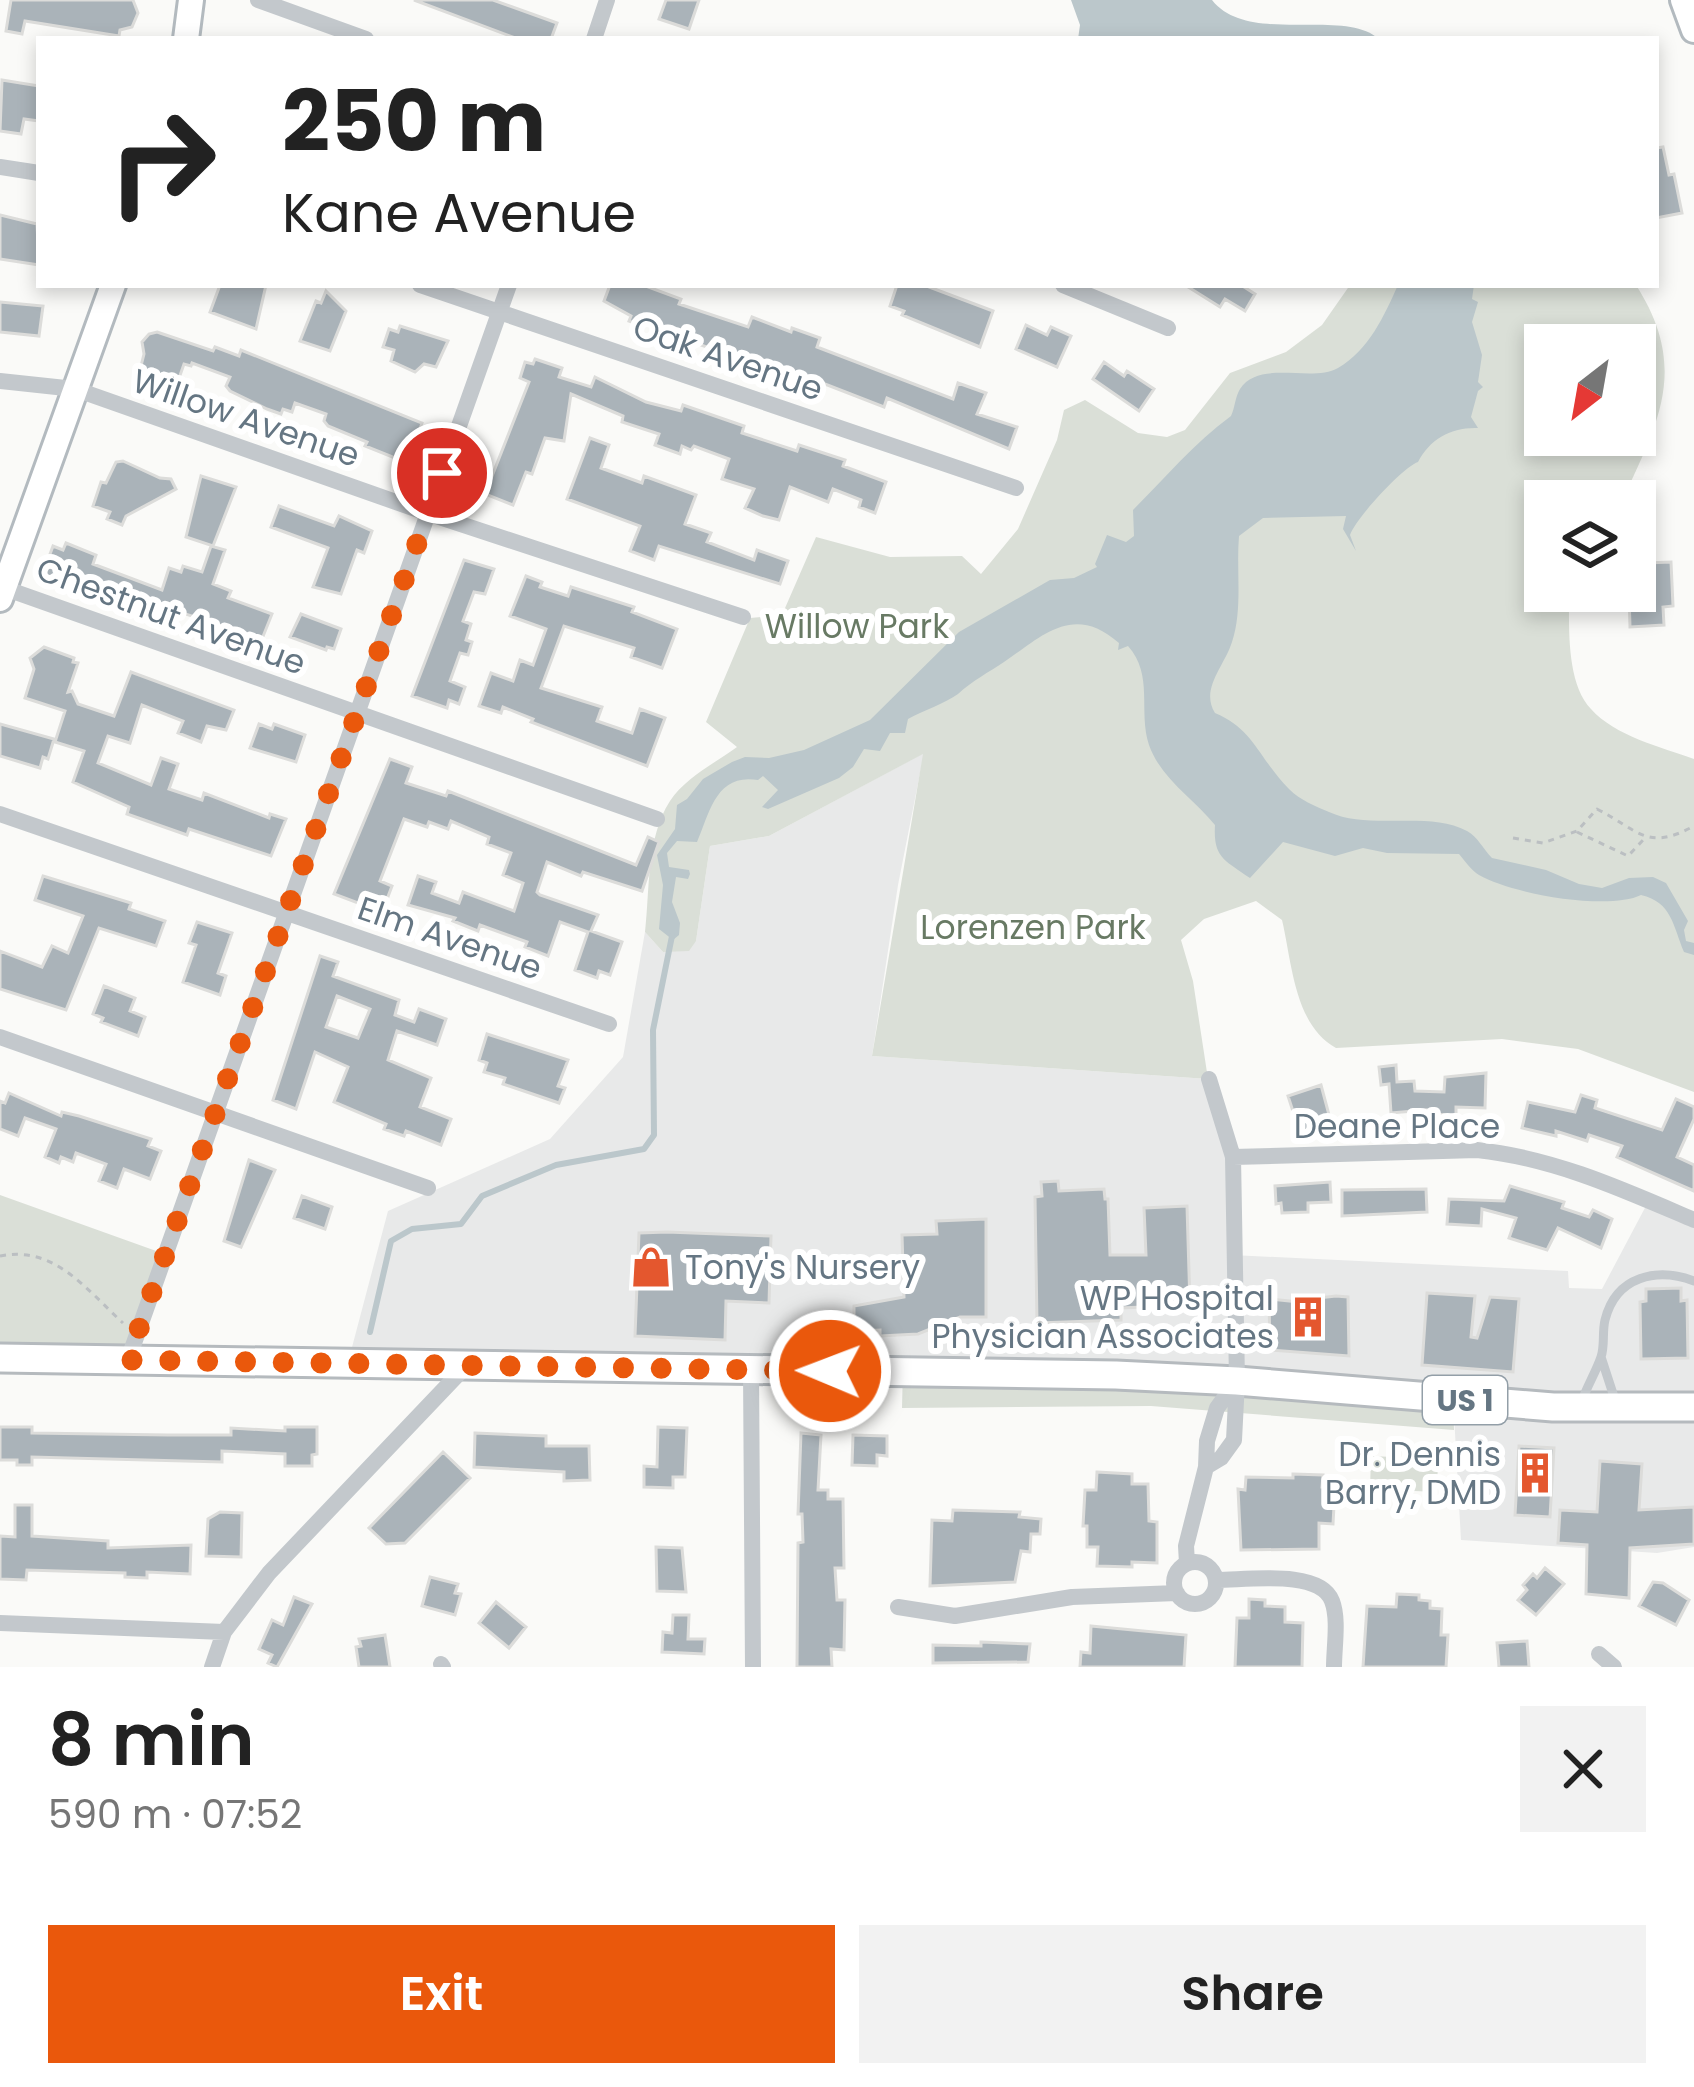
<!DOCTYPE html>
<html lang="en">
<head>
<meta charset="utf-8">
<style>
  :root { --surface:#fff; --page:#f2f2f2; --text:#222; --muted:#767676; --accent:#ea580c }
  body { margin:0; font-family:Poppins,sans-serif; background:var(--page); color:var(--text); height:100vh; display:flex; flex-direction:column; font-size:45px; white-space:nowrap }
  * { box-sizing:border-box; margin:0 }
  p { font-size:39px; color:var(--muted) }
  .icon { flex:none; width:66px; height:66px; fill:none; stroke:currentColor; stroke-width:2; stroke-linecap:round; stroke-linejoin:round }
  .map { position:relative; height:1667px; overflow:hidden }
  .sheet { display:flex; flex-direction:column; background:var(--surface); flex:1 }
  .sheet>* { flex:none }
  .top-card { position:absolute; left:36px; top:36px; width:1623px; height:252px; border-radius:0px; box-shadow:0 6px 18px #0003; background:#fff; color:var(--text); overflow:hidden }
  .needle { width:78px; rotate:211deg }
  .controls { position:absolute; left:1524px; top:324px; display:grid; gap:24px }
  .controls a { display:grid; place-items:center; width:132px; height:132px; border-radius:0px; background:var(--surface); box-shadow:0 6px 18px #0003; font-size:60px }
  .pin { position:absolute; display:grid; place-items:center; width:102px; height:102px; color:#fff; margin:-51px; border:6px solid #fff; border-radius:50%; box-shadow:0 3px 12px #0007 }
  .me { position:absolute; width:132px; margin:-66px; rotate:271deg; stroke-linejoin:round; filter:drop-shadow(0 0 9px #0008) }
  .turn { display:flex; align-items:center; gap:42px; height:252px; padding:0 48px; font-size:54px }
  .turn .icon { width:156px; height:156px; stroke-width:2.5 }
  .turn b { display:block; font-size:84px; line-height:102px }
  .round { display:grid; place-items:center; flex:none; width:126px; height:126px; border-radius:0px; background:var(--page) }
  .headline { display:flex; align-items:center; justify-content:space-between; height:204px; padding:0 48px }
  h1 { font-size:72px; font-weight:600; line-height:90px }
  .button { display:flex; gap:24px; margin-top:auto; padding:24px 48px }
  .button a { flex:1; height:138px; border-radius:0px; background:var(--accent); color:#fff; font-size:48px; font-weight:600; line-height:138px; text-align:center }
  .button a+a { background:var(--page); color:var(--text) }
  .map>svg:first-child { display:block }
  .built { fill:#e8e9e9 }
  .green { fill:#dadfd7; fill-rule:evenodd }
  .water { fill:#bbc7cb }
  .lines { fill:none; stroke-linecap:round; stroke-linejoin:round }
  .stream { stroke:#bbc7cb; stroke-width:6 }
  .building { fill:#aab3b9; stroke:#dcdcda; stroke-width:3; fill-rule:evenodd }
  .secondary-casing { stroke:#b3babf; stroke-width:30 }
  .primary-casing { stroke:#b5babe; stroke-width:33 }
  .path { stroke:#bbbfc2; stroke-width:3; stroke-dasharray:6 6; stroke-linecap:butt }
  .lane { stroke:#c3c8cc; stroke-width:9 }
  .street { stroke:#c3c8cc; stroke-width:16 }
  .secondary { stroke:#fff; stroke-width:24 }
  .primary { stroke:#fff; stroke-width:27 }
  .route { stroke:#ea580c; stroke-width:21; stroke-dasharray:0 37.8 }
  .labels { text-anchor:middle; dominant-baseline:central; stroke-width:12; stroke-linejoin:round; paint-order:stroke }
  .shield { fill:#fff; stroke:#939fa8; stroke-width:3 }
  .shield-label { font-size:30px; font-weight:bold; fill:#657683 }
  .street-label { font-size:33px; fill:#657683; stroke:#fff }
  .park-label { font-size:33px; fill:#687a64; stroke:#fff }
  .poi-label { font-size:33px; fill:#657683; stroke:#fff; text-anchor:end }
</style>
</head>
<body>
<div class="map">
<svg width="1694" height="1667" viewBox="0 0 1694 1667">
  <rect width="100%" height="100%" fill="#fafaf8"/>
  <path class="built" d="M924 753 898 885 872 1056 1208 1079 1226 1135 1232 1255 1568 1271 1569 1288 1602 1289 1647 1204 1694 1224V1547L1657 1553 1461 1540 1453 1397 351 1351 388 1211 550 1139 623 1057 645 932 663 952 696 941 710 846 769 836Z"/>
  <path class="green" d="M1350 285H1636C1689 368 1659 421 1622 501H1545V591H1573L1569 598C1569 630 1567 684 1591 709 1615 736 1661 747 1694 759V1092L1578 1049 1502 1039 1336 1048C1294 1025 1292 962 1282 920L1256 901 1204 919 1181 940 1193 981 1208 1079 872 1056 923 754 769 836 710 846 696 941 689 951 663 952 645 932C650 890 646 838 670 801 685 778 715 763 737 747L706 722 750 618 782 615 816 537 890 557 962 556 981 574 1018 529 1057 440 1064 410 1085 400 1138 433 1167 437 1185 430 1230 373 1286 352 1322 325ZM1545 345H1635V435H1545Z
    M0 1195 159 1252 124 1353 0 1352Z
    M903 1366 1453 1397 1454 1430 1151 1406 902 1408Z
    M1371 1456 1438 1459 1437 1492 1370 1489Z"/>
  <path class="water" d="M1071 0H1212C1248 46 1343 7 1379 39H1078L1080 25Z
    M1398 285H1474L1472 299 1478 302 1472 322 1482 355 1478 382 1483 387 1478 391 1471 417 1478 428C1451 427 1430 439 1418 462 1403 467 1356 518 1350 535L1356 551 1343 529 1346 516 1263 518 1239 536C1236 571 1243 609 1232 642 1224 667 1200 689 1215 713 1254 729 1259 759 1289 789 1300 800 1315 806 1329 812 1370 831 1428 810 1467 831 1478 837 1483 849 1492 858L1546 870 1579 884 1602 888 1629 878 1653 877 1666 883 1688 921 1684 930 1686 941 1694 943V955L1684 952C1673 926 1672 902 1641 895 1608 911 1512 894 1479 875 1472 871 1465 861 1459 854L1387 853 1363 848 1335 856 1283 842 1250 878C1225 860 1213 858 1215 825 1194 799 1161 779 1149 745 1138 711 1154 675 1128 646L1118 650 1119 643C1073 602 1041 637 1004 662 989 672 972 681 958 694 946 703 922 711 908 719L905 733H890L880 751 864 749 853 767 839 778 768 809 762 807 778 790 763 776 758 780C716 773 710 812 697 842L677 841 667 853 669 867 689 870 690 874 688 879 676 877 672 902 680 923 679 935 673 940 659 929 663 885 657 855 675 829 677 805 687 799 703 779 732 762 745 757 769 758 804 750 870 720 959 632 1050 580 1074 578 1097 567 1095 564 1107 535 1126 542 1134 536 1133 510C1166 477 1194 443 1231 416 1235 408 1235 397 1240 389 1259 359 1312 383 1338 368 1369 350 1384 316 1398 285Z"/>
  <g class="lines">
    <path class="stream" d="M370 1332 391 1241 412 1229 461 1224 482 1196 556 1165 644 1149 654 1135 653 1030 672 936"/>
  </g>
  <path class="building" d="M11 0H133L138 13 132 27 120 30 119 36 25 21 22 34 6 31Z
    M414 0H493L557 23 551 39H518Z
    M666 0H699L689 29 659 19Z
    M2 80 39 86V121L24 119 21 134 0 131Z
    M1663 147 1669 175 1674 174 1682 213 1656 218V148Z
    M0 215 37 224 39 265 0 259Z
    M220 285H266L256 329 210 312Z
    M610 285H643L681 299 679 304 748 327 752 317 791 332 792 328 820 338 817 347 953 399 958 383 986 393 977 414 1017 427 1009 449 887 398 884 407 794 372 768 363H751L676 336 677 332 645 320 643 326 629 321 631 316 604 301Z
    M897 285H924L993 311 980 347 902 315 904 311 890 306Z
    M1185 285H1241L1255 294 1245 311 1225 299 1220 307Z
    M326 291 346 311 330 351 300 341 316 301 321 303Z
    M0 302 43 306 39 336 0 332Z
    M1026 325 1047 335 1051 327 1071 336 1057 367 1016 349Z
    M400 326 448 341 436 367 424 364 415 372 391 361 394 350 383 347 389 329 398 332Z
    M157 332 213 351 215 347 239 356 241 350 422 423 410 457 402 454 400 460 365 446 367 442 328 426 324 421 326 414 295 403 292 412 283 409 281 414 267 409 230 391 226 386 230 377 192 363 191 366 184 364 177 384 148 375 140 370 144 354 142 342 149 334Z
    M535 359 562 368 559 377 591 387 595 377 646 402 681 411 683 405 744 426 742 433 797 451 799 445 845 460 843 466 886 482 875 513 859 507 861 500 833 489 828 502 790 487 779 520 763 516 745 508 754 489 722 479 729 459 694 446 691 450 682 446 680 454 655 445 659 434 622 422 623 416 571 394 564 441 545 438 532 474 526 472 513 505 485 494 529 382 520 378 525 362 533 364Z
    M1104 362 1124 376 1127 371 1154 389 1139 411 1093 379Z
    M590 438 609 445 601 468 642 483 644 476 696 495 685 524 711 533 707 542 754 560 757 550 788 561 780 584 659 546 654 560 630 551 640 526 567 499Z
    M123 461 160 478 171 479 176 489 126 516 122 525 107 519 110 512 93 506 101 482 106 483 116 462Z
    M201 476 236 487 213 546 186 537Z
    M279 506 334 526 339 516 372 531 364 553 357 550 341 594 313 587 328 548 271 527Z
    M66 543 96 555 93 564 162 590 169 568 181 572 183 566 202 572 211 546 225 550 213 584 231 591 228 598 272 614 262 639 134 597 130 607 111 599 114 593 74 578 70 587 42 576 53 546 63 550Z
    M464 560 494 569 485 594 474 592 463 621 471 624 466 640 472 642 468 655 460 653 450 681 465 687 459 704 449 700 447 708 412 696Z
    M1671 562 1673 606 1663 607 1664 625 1630 627 1629 594 1647 593 1646 563Z
    M526 576 542 582 540 587 568 596 571 587 634 607 632 612 677 629 662 668 631 657 634 648 564 626 541 688 602 707 597 721 632 733 640 709 665 718 647 766 531 722 533 719 503 707 501 713 479 706 491 673 513 681 520 660 533 665 546 629 510 616Z
    M301 614 341 629 334 649 327 647 326 650 290 637Z
    M44 647 74 658 73 662 78 663 68 692 72 691 78 704 114 716 131 672 234 710 226 730 207 726 201 742 178 733 183 721 142 705 130 743 108 736 98 763 151 785 161 758 178 764 169 789 202 800 204 793 269 818 270 814 286 819 271 856 189 829 187 835 127 814 129 807 73 782 84 751 55 742 65 711 25 698 34 669 30 658Z
    M0 724 54 739 48 759 43 757 40 768 0 756Z
    M259 724 272 729 274 724 305 735 296 762 250 748Z
    M390 759 412 767 406 783 446 796 448 791 636 865 648 837 659 842 642 891 583 872 581 876 547 862 537 892 540 895 598 915 591 931 622 942 610 975 599 971 597 978 575 970 588 932 560 922 548 956 525 947 527 942 480 925 478 931 453 921 455 918 408 905 418 876 436 882 432 893 459 903 463 892 514 911 523 883 503 875 511 853 487 844 489 837 451 821 448 829 429 822 427 827 404 819 380 881 392 886 384 907 367 901 366 906 334 894Z
    M43 876 131 903 129 909 165 921 156 946 99 928 66 1010 0 989V951L42 967 52 946 68 953 83 916 35 900Z
    M197 922 232 933 218 973 226 976 220 995 183 982 196 945 189 943Z
    M320 956 338 962 333 976 399 1000 395 1015 414 1022 419 1009 446 1019 437 1045 397 1031 388 1060 431 1078 420 1107 451 1119 441 1145 406 1131 404 1136 384 1129 386 1124 334 1102 348 1067 315 1052 296 1109 273 1100ZM337 996 370 1009 358 1038 326 1027Z
    M104 986 135 998 130 1011 145 1017 138 1036 101 1022 103 1018 93 1014Z
    M487 1034 568 1060 558 1086 565 1088 559 1103 503 1084 505 1078 484 1072 487 1063 479 1060Z
    M1396 1065 1397 1082 1414 1081 1415 1091 1444 1092 1445 1077 1486 1073 1485 1108 1456 1107V1115L1426 1114V1110L1391 1113 1389 1084 1381 1085 1379 1067Z
    M1321 1085 1332 1126 1301 1136 1288 1096Z
    M9 1093 61 1116 62 1112 79 1116 151 1139 148 1146 161 1151 150 1179 124 1169 117 1188 99 1181 106 1164 76 1153 73 1162 61 1157 59 1163 45 1157 56 1129 25 1118 18 1136 0 1129V1101L5 1103Z
    M1581 1095 1597 1100 1595 1108 1662 1130 1676 1099 1694 1107V1119L1677 1157 1694 1165V1191L1617 1157 1622 1146 1589 1135 1587 1141 1556 1131V1136L1522 1128 1528 1102 1575 1112Z
    M249 1160 275 1170 241 1247 224 1241Z
    M1058 1181 1059 1191 1104 1189 1105 1199H1108L1110 1255H1146L1144 1208 1187 1206 1190 1305 1121 1308V1320L1037 1323 1035 1197 1042 1196 1041 1182Z
    M1330 1182 1331 1202 1308 1203V1212L1282 1213 1281 1203 1276 1204 1275 1186Z
    M1510 1186 1564 1202 1562 1208 1589 1217 1593 1210 1612 1219 1601 1248 1558 1228 1547 1250 1509 1238 1516 1218 1482 1209 1481 1226 1447 1224 1449 1199 1504 1201Z
    M1426 1189 1427 1212 1342 1216V1190Z
    M302 1196 332 1207 325 1229 294 1218Z
    M986 1219V1317H960L918 1334 880 1336V1330L854 1331V1306L904 1297 902 1235 937 1234 936 1221Z
    M667 1232 771 1236 769 1303 726 1301 725 1340 635 1336 639 1233Z
    M1681 1288V1301L1687 1300 1688 1358 1641 1359 1640 1302 1646 1301V1289Z
    M1427 1293 1475 1296 1471 1337 1477 1338 1490 1297 1519 1299 1513 1372 1422 1365Z
    M1336 1296 1348 1297 1349 1356 1270 1350 1269 1299 1309 1303V1299Z
    M0 1427H32V1433L168 1435H231V1428L285 1431V1427H317V1454L312 1455V1466H285V1454L222 1451V1462L32 1457V1465H17V1460H0Z
    M658 1427 687 1428 685 1477H673V1488L644 1487V1466L657 1467Z
    M475 1433 546 1436V1446H589L590 1480 564 1481V1472L474 1467Z
    M801 1433 821 1435 818 1490H828V1499H843L844 1568H835L837 1600H845L844 1650 831 1649 832 1667H797L798 1543 803 1542 802 1514H798Z
    M853 1435 887 1436V1456L877 1455V1466L852 1465Z
    M1519 1446 1554 1448 1550 1517 1515 1515Z
    M443 1452 470 1478 405 1543 386 1544 369 1528Z
    M1600 1461 1642 1464 1639 1510 1694 1507V1544L1630 1548 1629 1598 1586 1594 1587 1545 1558 1543 1560 1510 1597 1512Z
    M1097 1472 1132 1474V1484H1148L1149 1521 1157 1522V1563L1132 1562V1567L1097 1566 1098 1547H1087V1526H1083L1085 1490H1096Z
    M1293 1474 1323 1475 1322 1487H1335L1333 1524 1319 1523V1549L1241 1550 1238 1489 1245 1490 1246 1477 1293 1478Z
    M15 1505H32V1536L108 1541V1548L191 1545 190 1574 147 1572V1578L125 1577V1573L27 1570 26 1580 0 1579V1536L15 1537Z
    M953 1510 1020 1512 1019 1517 1041 1519 1040 1534H1031L1030 1552 1021 1551 1015 1582 930 1586 932 1520 952 1521Z
    M220 1512 242 1513 241 1557 206 1556 208 1519Z
    M656 1547 682 1548 686 1592 657 1591Z
    M1545 1568 1564 1584 1536 1615 1518 1600 1527 1590 1523 1585 1533 1574 1537 1578Z
    M430 1577 458 1584 455 1593 461 1594 455 1615 422 1606Z
    M1653 1582 1663 1583 1689 1600 1676 1625 1639 1606Z
    M1397 1594 1419 1595V1600L1430 1601V1608L1442 1609 1441 1635H1448L1446 1667H1363L1367 1606 1396 1607Z
    M294 1597 312 1604 277 1667 268 1663 272 1655 259 1649 272 1620 283 1625Z
    M1249 1599 1265 1600V1606L1285 1607V1622L1303 1623 1302 1667H1235L1237 1618H1249Z
    M496 1602 526 1627 509 1648 479 1623Z
    M673 1615H689L688 1639H705L704 1654 662 1652 663 1632 672 1633Z
    M1091 1626 1186 1635 1184 1667H1080L1081 1652 1090 1653Z
    M385 1635 390 1667H359L356 1647 361 1646 359 1639Z
    M1527 1641 1529 1667H1499L1497 1643Z
    M981 1642 1030 1644 1028 1662 933 1663V1645L981 1646Z"/>
  <g class="lines">
    <g class="secondary-casing">
      <path id="secondary" d="M1683 0 1694 30
        M186 39 191 0
        M0 599 113 285"/>
    </g>
    <g class="primary-casing">
      <path id="primary" d="M0 1358 1116 1375 1237 1381 1553 1407H1694"/>
    </g>
    <path class="path" d="M1577 832 1628 856 1644 839
      M1513 838 1543 843 1577 831 1597 809C1638 830 1647 852 1694 826
      M0 1256C54 1245 86 1289 123 1323"/>
    <path class="lane" d="M1601 1357 1616 1403
      M1582 1401C1587 1386 1596 1372 1601 1357 1605 1346 1602 1332 1605 1320 1616 1276 1657 1267 1694 1281"/>
    <path class="street" d="M258 0 366 39
      M594 39 607 0
      M0 167 39 173
      M420 285 1016 488
      M1063 285 1168 328
      M0 381 75 389 427 513 743 617
      M4 588 657 819
      M0 814 609 1024
      M0 1037 428 1188
      M1233 1157 1477 1150C1554 1158 1624 1190 1694 1220
      M128 1360 509 285
      M751 1370 753 1667
      M1206 1467 1221 1458 1234 1440 1237 1381 1233 1157 1209 1079
      M1174 1583a21 21 0 1 1 42 0a21 21 0 1 1-42 0Z
      M1187 1563 1186 1546 1206 1467 1207 1441 1217 1408 1236 1382
      M1217 1580C1247 1580 1320 1569 1332 1601 1339 1619 1334 1647 1334 1667
      M898 1607 955 1616 1072 1597 1177 1593
      M0 1623 224 1632
      M1599 1654 1614 1667
      M441 1664 443 1667
      M212 1667 224 1632 269 1573 466 1366"/>
    <use href="#secondary" class="secondary"/>
    <use href="#primary" class="primary"/>
  </g>
  <g class="lines">
    <path class="route" d="M442 473 128 1360 830 1371"/>
  </g>
  <defs>
    <g id="shop-bare" transform="scale(3.24)"><path d="M-5-2.5h2.3a2.7 3.5 0 0 1 5.4 0H5L5.5 6h-11ZM-1.5-2.5h3a1.5 2.3 0 0 0-3 0Z" fill="#e4572e" stroke="#fff" stroke-width="2.5" paint-order="stroke"/></g>
    <g id="building-bare" transform="scale(3.24)"><path d="M-4-6H4V6H1V3H-1V6H-4ZM-2.5-4.3h1.7v1.8h-1.7ZM.8-4.3h1.7v1.8H.8ZM-2.5-1h1.7V.8h-1.7ZM.8-1h1.7V.8H.8Z" fill="#e4572e" stroke="#fff" stroke-width="2.5" paint-order="stroke"/></g>
  </defs>
  <g fill-rule="evenodd">
    <use href="#shop-bare" x="651" y="1267"/>
    <use href="#building-bare" x="1308" y="1317"/>
    <use href="#building-bare" x="1535" y="1473"/>
  </g>
  <g class="labels">
    <rect class="shield" x="1423" y="1376" width="84" height="48" rx="9"/>
    <g class="shield-label">
      <text x="1465" y="1400">US 1</text>
    </g>
    <g class="street-label">
      <text transform="translate(728 358) rotate(19)">Oak Avenue</text>
      <text transform="translate(246 418) rotate(19)">Willow Avenue</text>
      <text transform="translate(171 616) rotate(20)">Chestnut Avenue</text>
      <text transform="translate(450 938) rotate(19)">Elm Avenue</text>
      <text x="1397" y="1126">Deane Place</text>
    </g>
    <g class="park-label">
      <text x="857" y="626">Willow Park</text>
      <text x="1033" y="927">Lorenzen Park</text>
    </g>
    <g class="poi-label">
      <text x="685" y="1267" text-anchor="start">Tony's Nursery</text>
      <text x="1274" y="1298">WP Hospital<tspan x="1274" dy="38">Physician Associates</tspan></text>
      <text x="1501" y="1454">Dr. Dennis<tspan x="1501" dy="38">Barry, DMD</tspan></text>
    </g>
  </g>
</svg>
<div class="controls">
<a><svg class="needle" viewBox="-14 -14 28 28"><path d="M0-13l5 13h-10z" fill="#e53935"/><path d="M0 13l5-13h-10z" fill="#767676"/></svg></a>
<a><svg class="icon" aria-label="layers" viewBox="0 0 24 24"><path d="M12 4l9 5-9 5-9-5zM3 14l9 5 9-5"/></svg></a>
</div>
<div class="pin" style="left:442px;top:473px;background:#d93025"><svg class="icon" aria-label="arrive" viewBox="0 0 24 24"><path d="M6 21V4h12l-3 4 3 4H6"/></svg></div>
<svg class="me" style="left:830px;top:1371px" viewBox="-20 -20 40 40"><circle r="17" fill="#ea580c" stroke="#fff" stroke-width="3"/><path d="M0-11L8 9 0 5-8 9z" fill="#fff"/></svg>
<div class="top-card">
<div class="turn"><svg class="icon" aria-label="right" viewBox="0 0 24 24"><path d="M7 20v-9h11M14 6l5 5-5 5"/></svg><div><b>250 m</b>Kane Avenue</div></div>
</div>
</div>
<section class="sheet">
<div class="headline"><div><h1>8 min</h1><p>590 m · 07:52</p></div><a class="round"><svg class="icon" aria-label="close" viewBox="0 0 24 24"><path d="M6 6l12 12M18 6L6 18"/></svg></a></div>
<div class="button"><a>Exit</a><a>Share</a></div>
</section>
</body>
</html>
